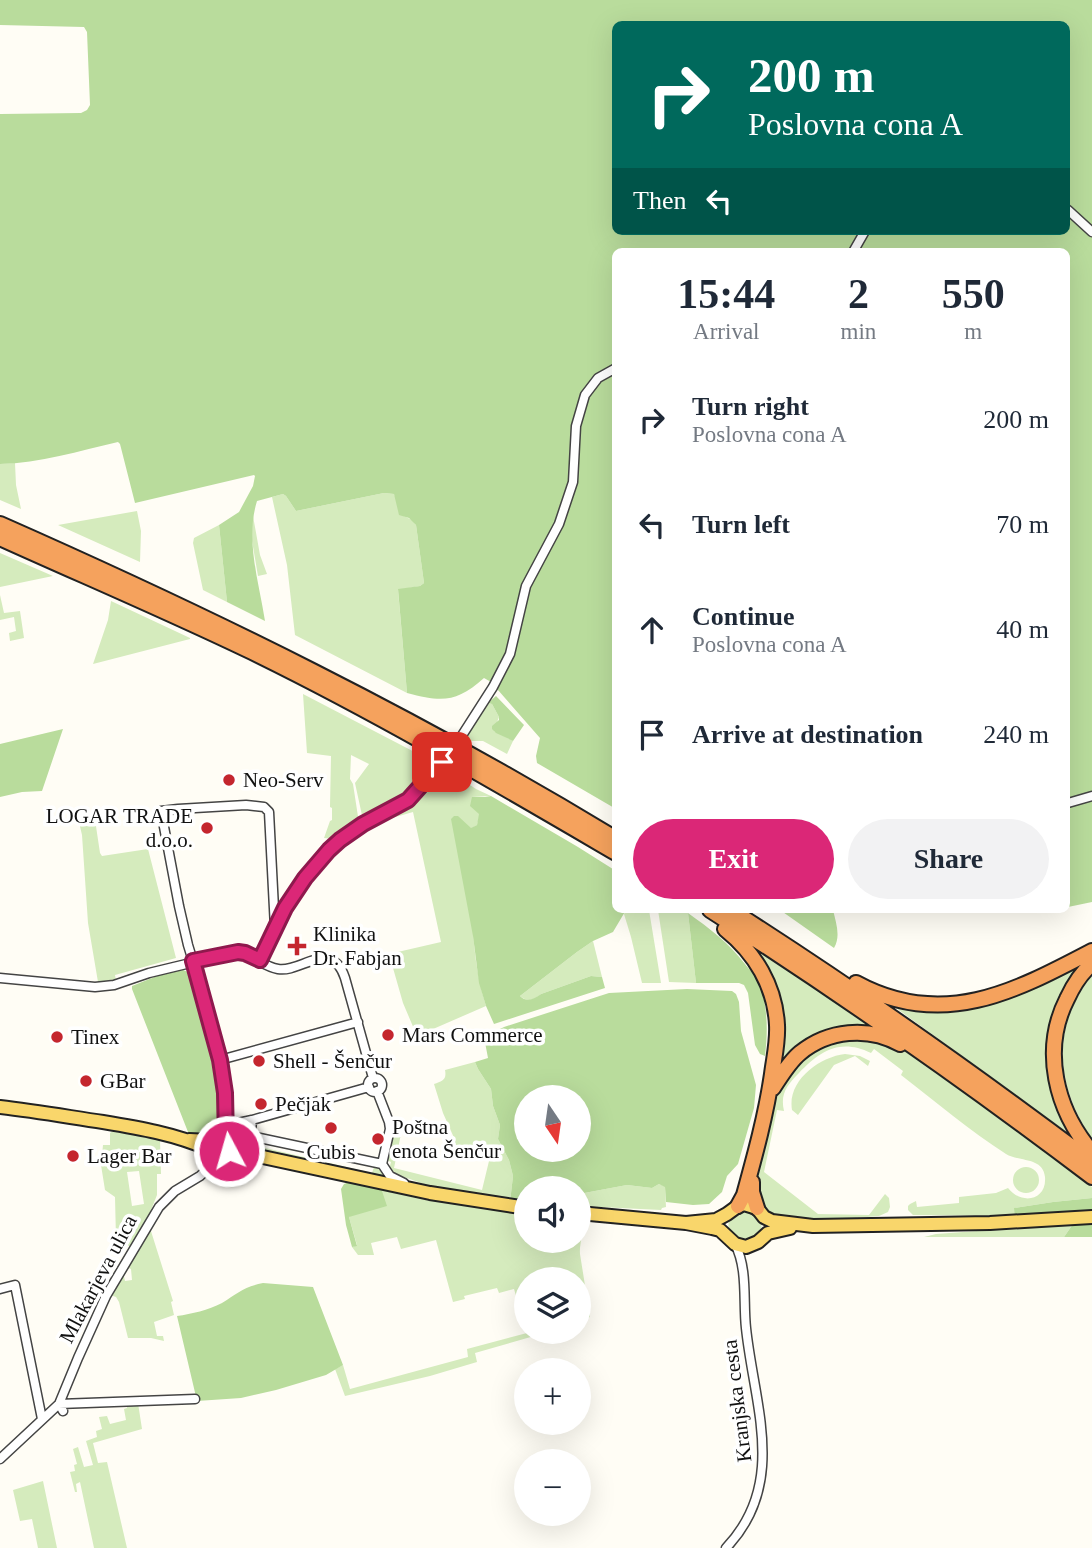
<!DOCTYPE html>
<html lang="en">
<head>
<meta charset="utf-8">
<style>
  :root { --surface:#fff; --page:#f2f2f3; --text:#1f2937; --muted:#747a83; --accent:#db2777 }
  body { margin:0; font-family:"Times New Roman",serif; background:var(--page); color:var(--text); height:100vh; display:flex; flex-direction:column; font-size:26px; white-space:nowrap }
  * { box-sizing:border-box; margin:0 }
  p { font-size:23px; color:var(--muted) }
  .icon { flex:none; width:38px; height:38px; fill:none; stroke:currentColor; stroke-width:2; stroke-linecap:round; stroke-linejoin:round }
  .map { position:relative; flex:1; overflow:hidden }
  .sheet { position:absolute; left:612px; top:248px; width:458px; height:665px; display:flex; flex-direction:column; background:var(--surface); border-radius:10px; box-shadow:0 7px 28px #0002 }
  .sheet>* { flex:none }
  .hud { position:absolute; left:612px; top:21px; width:458px; height:214px; border-radius:10px; box-shadow:0 7px 28px #0002; background:#00695c; color:#fff; overflow:hidden }
  .needle { width:46px; rotate:167deg }
  .fabs { position:absolute; left:514px; top:1085px; display:grid; gap:14px }
  .fabs a { display:grid; place-items:center; width:77px; height:77px; border-radius:50%; background:var(--surface); box-shadow:0 7px 28px #0002; font-size:35px }
  .pin { position:absolute; display:grid; place-items:center; width:60px; height:60px; color:#fff; margin:-30px; border-radius:14px; box-shadow:0 4px 10px #0006 }
  .me { position:absolute; width:77px; margin:-38px; rotate:354deg; stroke-linejoin:round; filter:drop-shadow(0 0 5px #0008) }
  .turn { display:flex; align-items:center; gap:24px; height:147px; padding:0 21px; font-size:32px }
  .turn .icon { width:91px; height:91px; stroke-width:2.5 }
  .turn b { display:block; font-size:49px; line-height:60px }
  .then { display:flex; align-items:center; height:66px; padding:0 21px; background:#0003; gap:14px; font-size:26px }
  .eta { display:flex; justify-content:space-evenly; align-items:center; height:119px; text-align:center }
  .eta b { font-size:42px; font-weight:700; line-height:49px }
  .action { display:flex; gap:14px; margin-top:auto; padding:14px 21px }
  .action a { flex:1; height:80px; border-radius:42px; background:var(--accent); color:#fff; font-size:28px; font-weight:700; line-height:80px; text-align:center }
  .action a+a { background:var(--page); color:var(--text) }
  ul { padding:0; list-style:none }
  li { display:flex; align-items:center; gap:21px; height:105px; padding:0 21px }
  li div { flex:1 }
  li b { display:block; font-size:26px }
  li em { font-style:normal }
  .map>svg:first-child { display:block }
  .green { fill:#d5ebbd; fill-rule:evenodd }
  .forest { fill:#b9dc9c; fill-rule:evenodd }
  .lines { fill:none; stroke-linecap:round; stroke-linejoin:round }
  .street-casing { stroke:#444; stroke-width:11 }
  .primary-casing { stroke:#222; stroke-width:16 }
  .highway-casing { stroke:#222; stroke-width:18 }
  .street { stroke:#fff; stroke-width:8 }
  .primary { stroke:#f9d66b; stroke-width:12 }
  .highway { stroke:#f5a25d; stroke-width:14 }
  .route-casing { stroke:#8e194d; stroke-width:18 }
  .route { stroke:#db2777; stroke-width:12 }
  .poi-dot { fill:#c4262e; stroke:#fff; stroke-width:2.5 }
  .labels { text-anchor:middle; dominant-baseline:central; stroke-width:7; stroke-linejoin:round; paint-order:stroke }
  .poi-label { font-size:21px; fill:#111; stroke:#fff; text-anchor:start }
  .street-label { font-size:21px; fill:#111; stroke:#fff }
</style>
</head>
<body>
<div class="map">
<svg width="1092" height="1548" viewBox="0 0 1092 1548">
  <rect width="100%" height="100%" fill="#fffdf5"/>
  <path class="green" d="M15 463 16 485 21 509 0 500V464Z
    M384 493 394 494 404 516 412 520 416 525 424 583 420 586 398 590 407 693 295 635 287 565 272 497 283 494 286 496 296 511Z
    M137 511 141 531 140 562 58 525Z
    M253 516 260 555 267 574 258 576 251 535Z
    M219 525 227 602 203 590 193 543 194 538Z
    M0 553 53 576 0 587Z
    M0 595 4 613 20 611 24 638 10 641 9 633 16 631 14 617 0 620Z
    M111 601 190 638V639L93 664 108 620Z
    M303 694 426 758 436 765 410 794 363 820 355 783 369 764 351 755 350 779 353 784 359 823 333 839 324 838 330 821 332 820V808L330 807 331 756 307 753Z
    M488 703 492 704 499 717 494 731 513 741 507 754 483 741H470L463 738Z
    M446 763 452 773 476 789 491 796 472 797 480 814 477 825 472 828C472 887 468 949 486 1006L417 1036 403 1003 389 954 441 942 413 812 378 822 377 820C406 804 426 793 444 764Z
    M94 813 100 853 102 856 148 849 176 958 115 975 116 981 106 983 98 982 88 923 82 835 78 818Z
    M626 910H649L661 983H642L631 937 624 914Z
    M658 910H684L688 913 696 983 669 982Z
    M593 941 602 977 591 976 541 994C534 1000 528 1003 520 996L577 952Z
    M761 951 876 1029 846 1027 779 1073 778 1057 757 955Z
    M1091 955 1052 1026 1071 1129 1068 1133 885 1000 941 1008Z
    M1092 976V1139C1056 1087 1050 1026 1092 976Z
    M839 1036 894 1043 921 1060 1092 1187V1198L1053 1202 1015 1208V1216L913 1215 908 1210V1206L910 1204 916 1201 917 1207 959 1203V1197L996 1193 1008 1188C1021 1205 1047 1201 1045 1177 1043 1157 1019 1162 1006 1154 970 1131 936 1102 901 1075L903 1071 874 1049 871 1053C840 1038 820 1051 799 1073 787 1085 780 1094 784 1111L777 1110 764 1172 818 1214 869 1215 885 1194 889 1198 890 1207 888 1212 879 1216 819 1221 774 1217 758 1202 756 1180 764 1131 776 1092 795 1062Z
    M845 1054 860 1056 870 1061 868 1066 855 1056 834 1065 798 1115 792 1110C787 1081 819 1057 845 1054Z
    M475 1062 478 1069 491 1089 493 1106 500 1125 498 1139 509 1160 513 1176 510 1202 435 1188 393 1173 389 1170 391 1162 387 1160 395 1123 399 1122 403 1124 394 1168 482 1190 489 1161 484 1159 485 1154 454 1146 455 1140 443 1113 434 1084C442 1081 447 1080 445 1070Z
    M247 1126 248 1132 262 1142 261 1147 372 1173 374 1167 380 1168 386 1178 247 1148 236 1143 231 1127Z
    M116 1129 160 1139 161 1174H157V1195L155 1200 146 1223 131 1247 116 1239 115 1197 105 1190 101 1165 103 1145H110V1133ZM139 1171 144 1204 132 1206 127 1172Z
    M1013 1180a13 13 0 1 1 26 0a13 13 0 1 1-26 0Z
    M659 1184 665 1186 666 1207 662 1208 661 1210 579 1206V1194L627 1185 652 1188Z
    M381 1188 527 1212V1241H579V1228C584 1237 579 1244 580 1254L590 1317 579 1321V1279H527V1332H548L475 1353 477 1362 430 1376 345 1396 335 1369 343 1365 350 1389 468 1357 467 1349 527 1333 514 1289 499 1293 497 1288 464 1296 465 1299 453 1302 436 1240 401 1249 397 1237 371 1243 374 1255H358L352 1247 357 1245 349 1217Z
    M747 1208 762 1220 761 1233 743 1243 728 1230 729 1218Z
    M1073 1224 1064 1237H924L936 1234Z
    M150 1228 173 1301 171 1302 174 1315 154 1322 157 1336H163L164 1341 151 1338H128L119 1302 116 1297 110 1295 123 1272 125 1281 132 1280 131 1269 126 1267Z
    M138 1403 142 1429 93 1443 98 1463 107 1462 127 1548H94L80 1482 76 1484 77 1492H75L70 1472 75 1471 74 1465 77 1464 73 1449 78 1447 84 1467 93 1465 86 1441 97 1437 96 1431 102 1429 99 1417 107 1416 110 1424 126 1420 124 1409 127 1408V1404Z
    M43 1481 57 1548H38L32 1519 20 1521 13 1490Z"/>
  <path class="forest" d="M0 0H1092V902L1068 907V252H616V809L537 763 536 756 540 738 491 682 484 678C456 703 442 702 407 693L398 589 420 586 424 583 416 525 409 518 399 515 394 494 384 493 296 511 286 496 283 494 257 501C245 540 259 582 265 621L227 602 219 525 239 512 253 486 255 476 254 475 135 503 120 444 118 442C79 451 40 463 0 464V114L81 113 87 110 90 105 87 32 84 27 0 25ZM616 24H1068V231H616Z
    M496 696 524 725 513 741 496 733 492 729V726L499 720V717L492 704 488 703Z
    M63 729 42 791 22 792 0 797V744Z
    M491 796 578 847 616 871V910H626L613 932 593 941 577 952 520 996C527 1003 534 999 541 994L591 976 602 977 605 988 494 1024 486 1006 479 983 473 936 451 819 454 816H458L471 828 477 825 479 814 470 806 472 797H485Z
    M780 910H833C836 923 841 936 834 948Z
    M688 913C709 928 729 943 745 964 749 969 755 975 758 981 768 1004 768 1031 765 1056L760 1054 755 1045 748 993 744 985 739 983H696Z
    M183 970 188 972 193 977C200 1006 229 1101 216 1126 210 1137 197 1136 188 1132L132 989V986L157 976Z
    M687 989 732 991 736 994 739 1002 741 1031 756 1085 754 1108 738 1164 727 1176 722 1192 709 1204 693 1205 666 1202 665 1187 659 1184 652 1188 627 1185 579 1194V1188H527V1203L510 1202 513 1176 509 1160 498 1139 500 1125 493 1106 491 1089 478 1069 475 1062 488 1058 484 1037 504 1027 609 993ZM527 1097H579V1150H527Z
    M351 1181 381 1188 387 1206 349 1217 357 1246 352 1247 346 1225 341 1189 344 1184Z
    M1092 1198V1212L1015 1216 1014 1208 1053 1202Z
    M1092 1222V1237H1064L1073 1224Z
    M263 1283 313 1287 343 1365 326 1375 276 1390 241 1398 197 1401 177 1316C192 1314 208 1310 222 1303 238 1293 243 1287 263 1283Z"/>
  <g class="lines">
    <g class="street-casing">
      <path id="street" d="M1068 210 1092 232
        M853 252 865 231
        M461 737 493 687 510 654 526 586 559 524 573 482 576 426 585 395 598 378 616 368
        M1068 803 1092 796
        M275 928 305 878 329 850 340 840 363 824 408 800 442 762
        M0 978 95 987 114 985 149 973 232 953C250 951 261 966 278 969 294 972 312 956 327 959 337 960 342 969 345 978L373 1078
        M220 1060 358 1022
        M368 1085a7 7 0 1 1 14 0a7 7 0 1 1-14 0Z
        M377 1091 389 1122 390 1129 382 1164 390 1176 404 1183
        M252 1120 251 1132 255 1137 382 1164
        M222 1129 224 1126 252 1120 369 1087
        M226 1140 225 1093 220 1060 206 1004 188 945 179 906 161 811 178 809 246 805 264 807 269 812 275 928 259 960
        M0 1289 15 1285 42 1419
        M63 1411 59 1404 195 1399
        M0 1459 59 1404 78 1358 106 1296 159 1207 175 1191 200 1176 219 1158
        M726 1548C788 1483 754 1405 746 1328 743 1301 748 1269 735 1244"/>
    </g>
    <g class="primary-casing">
      <path id="primary" d="M0 1107C35 1111 69 1117 103 1122 139 1128 175 1134 209 1149L211 1154 216 1158 245 1154
        M189 1140 211 1141 220 1138C225 1140 227 1143 231 1146 236 1150 243 1151 249 1154L430 1193 527 1208
        M579 1213 686 1223 712 1228 720 1230 735 1244 746 1247 758 1242 768 1233 790 1228
        M686 1223 716 1220 727 1214 738 1206 744 1204 757 1208 764 1217 772 1221 813 1226 990 1223 1092 1217"/>
    </g>
    <g class="highway-casing">
      <path id="highway" d="M0 524C213 618 417 718 616 839
        M0 538C84 576 169 612 252 652 377 713 496 783 616 853
        M710 910C841 994 968 1083 1092 1177
        M731 910C855 989 975 1074 1092 1162
        M725 929C755 953 775 986 777 1025 778 1042 774 1058 772 1074 766 1115 755 1155 744 1195L738 1206
        M1092 964C1081 973 1073 986 1067 999 1041 1050 1056 1110 1092 1152
        M856 983C942 1030 1014 992 1092 951
        M773 1088C781 1076 789 1062 800 1053 828 1030 868 1026 900 1044
        M752 1182V1192L757 1208"/>
    </g>
    <use href="#street" class="street"/>
    <use href="#primary" class="primary"/>
    <use href="#highway" class="highway"/>
  </g>
  <g class="lines">
    <g class="route-casing">
      <path id="route" d="M229 1151V1145L226 1140 225 1093 220 1060 193 961 238 952 245 953 260 960 285 908 305 878 329 850 340 840 363 824 408 800 442 762"/>
    </g>
    <use href="#route" class="route"/>
  </g>
  <g class="poi-dot">
    <circle cx="229" cy="780" r="7"/>
    <circle cx="207" cy="828" r="7"/>
    <path d="M293.5 935.5h7v7h7v7h-7v7h-7v-7h-7v-7h7z"/>
    <circle cx="388" cy="1035" r="7"/>
    <circle cx="57" cy="1037" r="7"/>
    <circle cx="259" cy="1061" r="7"/>
    <circle cx="86" cy="1081" r="7"/>
    <circle cx="261" cy="1104" r="7"/>
    <circle cx="331" cy="1128" r="7"/>
    <circle cx="378" cy="1139" r="7"/>
    <circle cx="73" cy="1156" r="7"/>
  </g>
  <g class="labels">
    <g class="poi-label">
      <text x="243" y="780">Neo-Serv</text>
      <text x="193" y="816" text-anchor="end">LOGAR TRADE<tspan x="193" dy="24">d.o.o.</tspan></text>
      <text x="313" y="934">Klinika<tspan x="313" dy="24">Dr. Fabjan</tspan></text>
      <text x="402" y="1035">Mars Commerce</text>
      <text x="71" y="1037">Tinex</text>
      <text x="273" y="1061">Shell - Šenčur</text>
      <text x="100" y="1081">GBar</text>
      <text x="275" y="1104">Pečjak</text>
      <text x="392" y="1127">Poštna<tspan x="392" dy="24">enota Šenčur</tspan></text>
      <text x="331" y="1152" text-anchor="middle">Cubis</text>
      <text x="87" y="1156">Lager Bar</text>
    </g>
    <g class="street-label">
      <text transform="translate(98 1279) rotate(-62)">Mlakarjeva ulica</text>
      <text transform="translate(737 1401) rotate(-97)">Kranjska cesta</text>
    </g>
  </g>
</svg>
<div class="fabs">
<a><svg class="needle" viewBox="-14 -14 28 28"><path d="M0-13l5 13h-10z" fill="#e53935"/><path d="M0 13l5-13h-10z" fill="#747a83"/></svg></a>
<a><svg class="icon" aria-label="sound" viewBox="0 0 24 24"><path d="M4 9h4l5-4v14l-5-4H4zM17 9q2 3 0 6"/></svg></a>
<a><svg class="icon" aria-label="layers" viewBox="0 0 24 24"><path d="M12 4l9 5-9 5-9-5zM3 14l9 5 9-5"/></svg></a>
<a>+</a>
<a>−</a>
</div>
<div class="pin" style="left:442px;top:762px;background:#d93025"><svg class="icon" aria-label="arrive" viewBox="0 0 24 24"><path d="M6 21V4h12l-3 4 3 4H6"/></svg></div>
<svg class="me" style="left:229px;top:1151px" viewBox="-20 -20 40 40"><circle r="17" fill="#db2777" stroke="#fff" stroke-width="3"/><path d="M0-11L8 9 0 5-8 9z" fill="#fff"/></svg>
<div class="hud">
<div class="turn"><svg class="icon" aria-label="right" viewBox="0 0 24 24"><path d="M7 20v-9h11M14 6l5 5-5 5"/></svg><div><b>200 m</b>Poslovna cona A</div></div>
<div class="then">Then<svg class="icon" aria-label="left" viewBox="0 0 24 24"><path d="M17 20v-9H6M10 6l-5 5 5 5"/></svg></div>
</div>
<section class="sheet">
<div class="eta">
<div><b>15:44</b><p>Arrival</p></div>
<div><b>2</b><p>min</p></div>
<div><b>550</b><p>m</p></div>
</div>
<ul>
<li><svg class="icon" aria-label="right" viewBox="0 0 24 24"><path d="M7 20v-9h11M14 6l5 5-5 5"/></svg><div><b>Turn right</b><p>Poslovna cona A</p></div><em>200 m</em></li>
<li><svg class="icon" aria-label="left" viewBox="0 0 24 24"><path d="M17 20v-9H6M10 6l-5 5 5 5"/></svg><div><b>Turn left</b></div><em>70 m</em></li>
<li><svg class="icon" aria-label="ahead" viewBox="0 0 24 24"><path d="M12 20V5M6 11l6-6 6 6"/></svg><div><b>Continue</b><p>Poslovna cona A</p></div><em>40 m</em></li>
<li><svg class="icon" aria-label="arrive" viewBox="0 0 24 24"><path d="M6 21V4h12l-3 4 3 4H6"/></svg><div><b>Arrive at destination</b></div><em>240 m</em></li>
</ul>
<div class="action"><a>Exit</a><a>Share</a></div>
</section>
</div>
</body>
</html>
